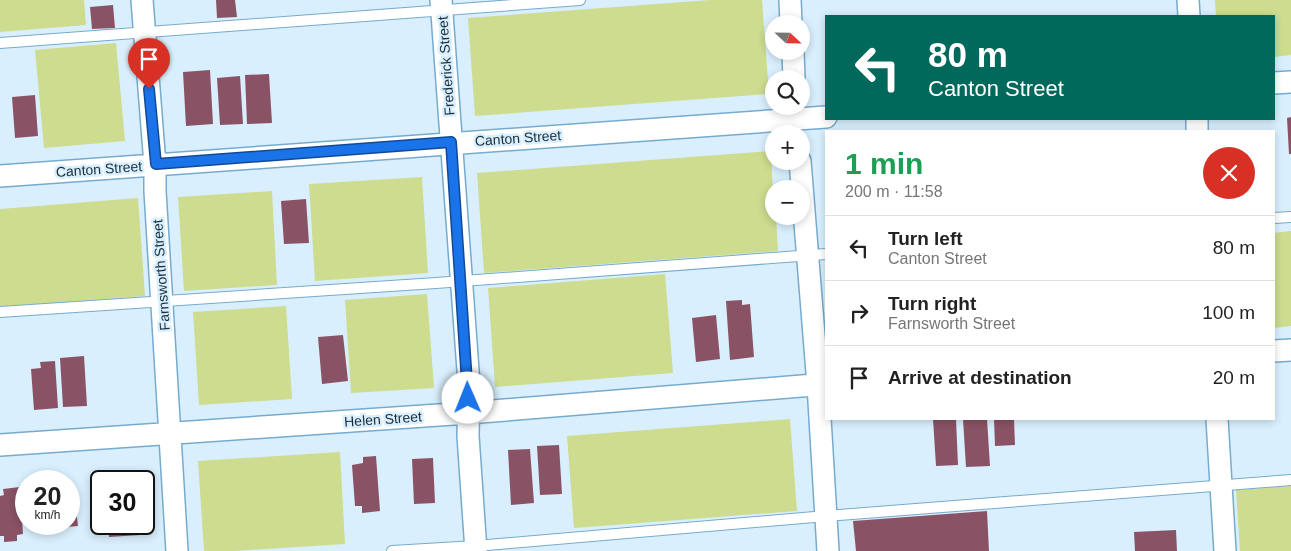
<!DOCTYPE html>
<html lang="en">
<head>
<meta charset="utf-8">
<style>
  :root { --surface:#fff; --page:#f6f6f6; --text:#222; --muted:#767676; --line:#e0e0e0 }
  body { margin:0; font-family:Arial,sans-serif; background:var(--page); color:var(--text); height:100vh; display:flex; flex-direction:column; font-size:19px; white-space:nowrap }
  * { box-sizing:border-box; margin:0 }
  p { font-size:16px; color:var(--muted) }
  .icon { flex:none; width:28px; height:28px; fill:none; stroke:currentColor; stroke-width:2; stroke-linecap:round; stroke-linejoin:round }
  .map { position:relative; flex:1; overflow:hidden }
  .details { position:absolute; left:825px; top:130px; width:450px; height:290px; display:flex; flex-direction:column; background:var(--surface); border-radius:0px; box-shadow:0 2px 8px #0003 }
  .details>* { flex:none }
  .top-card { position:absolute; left:825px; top:15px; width:450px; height:105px; border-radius:0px; box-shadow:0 2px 8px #0003; background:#00695c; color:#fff; overflow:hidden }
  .needle { width:32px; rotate:112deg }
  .tools { position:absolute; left:765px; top:15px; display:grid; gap:10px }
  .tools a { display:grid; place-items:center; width:45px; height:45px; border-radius:50%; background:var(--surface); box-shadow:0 2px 8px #0003; font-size:25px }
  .speed { position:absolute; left:15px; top:470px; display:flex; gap:10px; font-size:25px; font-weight:700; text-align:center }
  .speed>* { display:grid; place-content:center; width:65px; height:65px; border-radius:50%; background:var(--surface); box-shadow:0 2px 8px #0003; line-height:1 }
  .speed small { font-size:12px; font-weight:400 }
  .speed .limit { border:2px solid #111; border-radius:8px; background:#fff; color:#111 }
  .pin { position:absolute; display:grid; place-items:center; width:42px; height:42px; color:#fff; margin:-51px -21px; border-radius:50% 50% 50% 0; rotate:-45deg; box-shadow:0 0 5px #0007 }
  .pin .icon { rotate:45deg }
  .me { position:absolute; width:55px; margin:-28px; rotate:359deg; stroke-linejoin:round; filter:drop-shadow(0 0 4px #0008) }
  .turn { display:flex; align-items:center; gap:18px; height:105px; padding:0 20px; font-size:22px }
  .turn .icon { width:65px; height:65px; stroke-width:2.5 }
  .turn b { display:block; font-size:35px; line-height:42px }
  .round { display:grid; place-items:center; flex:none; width:52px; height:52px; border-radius:26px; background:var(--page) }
  .headline { display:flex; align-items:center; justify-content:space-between; height:85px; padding:0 20px }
  h1 { font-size:30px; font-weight:700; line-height:38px; color:#1e9e55 }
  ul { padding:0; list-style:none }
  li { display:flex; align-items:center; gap:15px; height:65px; padding:0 20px; border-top:1px solid var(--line) }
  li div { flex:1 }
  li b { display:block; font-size:19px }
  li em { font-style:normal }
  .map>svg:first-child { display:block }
  .green { fill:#cddc8f }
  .building { fill:#895365 }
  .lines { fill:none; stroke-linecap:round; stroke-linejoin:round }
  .lane-casing { stroke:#76abce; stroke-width:12 }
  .street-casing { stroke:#76abce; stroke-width:24 }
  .lane { stroke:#fff; stroke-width:10 }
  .street { stroke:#fff; stroke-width:21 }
  .route-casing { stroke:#114b97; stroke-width:12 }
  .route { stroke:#1a73e8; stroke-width:9 }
  .labels { text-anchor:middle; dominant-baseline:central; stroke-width:5; stroke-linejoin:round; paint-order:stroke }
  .street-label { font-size:14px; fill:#192f3d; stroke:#d9effd }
</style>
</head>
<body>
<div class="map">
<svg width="1291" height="551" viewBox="0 0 1291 551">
  <rect width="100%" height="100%" fill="#d9effd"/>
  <path class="green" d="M0 0H84L86 25 0 32Z
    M710 0H762L769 94 475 116 468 18Z
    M1215 0H1291V55L1274 57V16H1216Z
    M116 43 125 141 44 148 35 50Z
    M771 151 774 216H776L778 251 484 273 477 173Z
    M422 177 428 273 315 281 309 184Z
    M272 191 277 285 184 291 178 197Z
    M138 198 145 296 0 307V209Z
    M1291 231V326L1274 328V233Z
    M665 274 673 373 495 387 488 288Z
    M427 294 434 388 351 393 345 300Z
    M286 306 292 399 199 405 193 312Z
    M790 419 797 511 574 528 567 436Z
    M340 452 345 544 234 551H204L198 461Z
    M1291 486V551H1240L1236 490Z"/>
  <path class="building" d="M216 0H235L237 17 217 18Z
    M113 5 115 28 92 29 90 7Z
    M210 70 213 124 186 126 183 72Z
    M269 74 272 123 247 124 245 75Z
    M240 76 243 124 220 125 217 78Z
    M35 95 38 136 15 138 12 97Z
    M1291 117V154H1289L1287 118Z
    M306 199 309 243 284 244 281 201Z
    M742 300V305L750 304 754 357 730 360 726 301Z
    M716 315 720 359 696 362 692 318Z
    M343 335 348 381 322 384 318 337Z
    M84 356 87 406 63 407 60 358Z
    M55 361 58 408 34 410 31 369 41 368 40 362Z
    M933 419H956L958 465 936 466Z
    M963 419H987L990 466 966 467Z
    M994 419H1014L1015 445 995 446Z
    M559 445 562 494 540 495 537 446Z
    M530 449 534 503 511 505 508 450Z
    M376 456 380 511 362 513V506H355L352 465 363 463V457Z
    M433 458 435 503 414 504 412 459Z
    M69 484H73L78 526 55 528V524H69Z
    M20 487 23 534 17 535V541L4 542V536H0V496L4 495 3 489Z
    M987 511 989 551H856L853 521Z
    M109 524H140V535L109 537Z
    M1176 530 1177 551H1135L1134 532Z"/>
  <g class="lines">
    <g class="lane-casing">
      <path id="lane" d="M0 43 580 0
        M1274 218 1291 217
        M0 312 436 283 826 254
        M392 551 476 546 826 516 1291 480"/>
    </g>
    <g class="street-casing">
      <path id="street" d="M142 0 155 165V191L177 551
        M441 0 469 384 468 436 476 551
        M790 0 791 24
        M1188 0 1189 16
        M793 51 794 79
        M1274 83 1291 82
        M1197 119V131
        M800 161 818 385 828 551
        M0 176 826 117
        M1274 351 1291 350
        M1217 419 1225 551
        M0 445 468 413 826 384"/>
    </g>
    <use href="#lane" class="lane"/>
    <use href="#street" class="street"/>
  </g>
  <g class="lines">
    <g class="route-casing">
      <path id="route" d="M149 89 156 164 451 142 468 398"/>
    </g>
    <use href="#route" class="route"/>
  </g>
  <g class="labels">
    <g class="street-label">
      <text transform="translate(446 66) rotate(-94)">Frederick Street</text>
      <text transform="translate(518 138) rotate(-4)">Canton Street</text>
      <text transform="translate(99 169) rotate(-4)">Canton Street</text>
      <text transform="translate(161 275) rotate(-94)">Farnsworth Street</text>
      <text transform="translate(383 419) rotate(-4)">Helen Street</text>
    </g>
  </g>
</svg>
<div class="tools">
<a><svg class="needle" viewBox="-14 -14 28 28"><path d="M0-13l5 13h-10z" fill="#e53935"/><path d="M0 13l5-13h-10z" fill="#767676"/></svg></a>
<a><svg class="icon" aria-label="search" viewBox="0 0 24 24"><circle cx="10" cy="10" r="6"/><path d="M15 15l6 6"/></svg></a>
<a>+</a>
<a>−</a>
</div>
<div class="speed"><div>20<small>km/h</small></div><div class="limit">30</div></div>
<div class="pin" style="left:149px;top:89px;background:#d93025"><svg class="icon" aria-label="arrive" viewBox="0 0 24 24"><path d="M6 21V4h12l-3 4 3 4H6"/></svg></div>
<svg class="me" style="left:468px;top:398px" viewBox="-20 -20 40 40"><circle r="19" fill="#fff"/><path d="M0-13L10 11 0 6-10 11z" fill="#1a73e8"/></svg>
<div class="top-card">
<div class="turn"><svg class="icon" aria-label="left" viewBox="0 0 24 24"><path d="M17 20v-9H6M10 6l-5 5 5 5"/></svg><div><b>80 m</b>Canton Street</div></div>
</div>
<section class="details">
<div class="headline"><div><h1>1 min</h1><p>200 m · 11:58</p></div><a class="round" style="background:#d93025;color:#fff"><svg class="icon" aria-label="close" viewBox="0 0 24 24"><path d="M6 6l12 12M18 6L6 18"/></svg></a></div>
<ul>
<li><svg class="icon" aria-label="left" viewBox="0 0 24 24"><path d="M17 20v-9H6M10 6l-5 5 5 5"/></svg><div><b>Turn left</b><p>Canton Street</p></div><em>80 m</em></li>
<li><svg class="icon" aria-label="right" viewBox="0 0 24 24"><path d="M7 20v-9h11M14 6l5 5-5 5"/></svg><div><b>Turn right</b><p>Farnsworth Street</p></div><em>100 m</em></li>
<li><svg class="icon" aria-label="arrive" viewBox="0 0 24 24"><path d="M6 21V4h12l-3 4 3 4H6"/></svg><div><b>Arrive at destination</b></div><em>20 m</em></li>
</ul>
</section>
</div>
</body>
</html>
